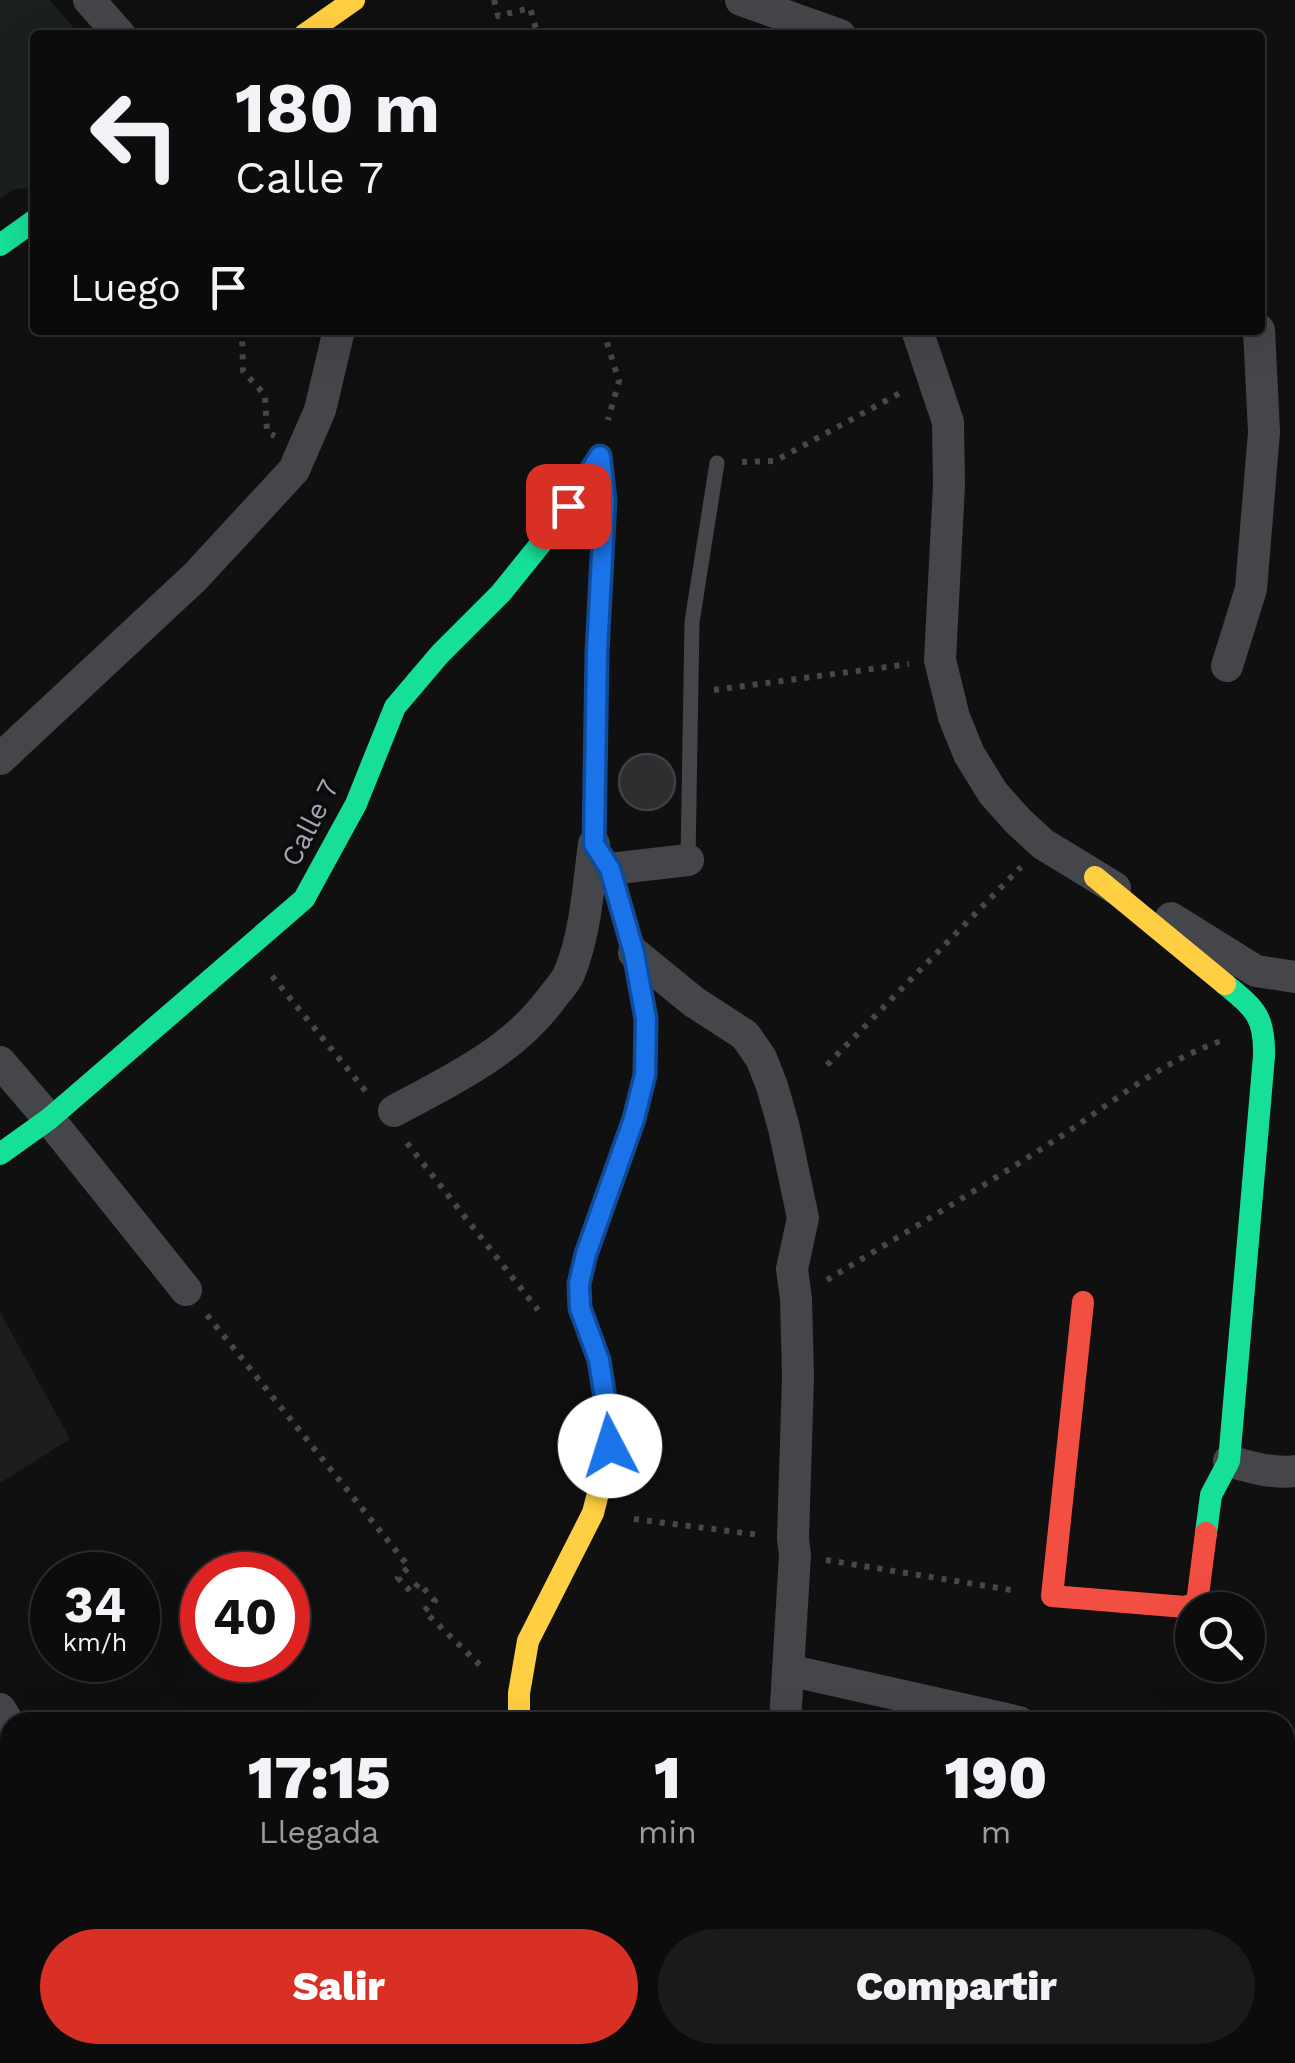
<!DOCTYPE html>
<html lang="es">
<head>
<meta charset="utf-8">
<style>
  :root { --surface:#0c0c0d; --page:#1a1a1b; --text:#f1f3f6; --muted:#9a9b9d; --line:#2c2c2e; --accent:#d93025 }
  body { margin:0; font-family:"Work Sans",sans-serif; background:var(--page); color:var(--text); height:100vh; display:flex; flex-direction:column; font-size:38px; white-space:nowrap }
  * { box-sizing:border-box; margin:0 }
  p { font-size:32px; color:var(--muted) }
  .icon { flex:none; width:55px; height:55px; fill:none; stroke:currentColor; stroke-width:2; stroke-linecap:round; stroke-linejoin:round }
  .map { position:relative; flex:1; overflow:hidden }
  .details { position:absolute; left:0px; top:1712px; width:1295px; height:352px; display:flex; flex-direction:column; background:var(--surface); border-radius:30px 30px 0 0; box-shadow:0 10px 40px #0002,0 0 0 2px var(--line) }
  .details>* { flex:none }
  .top-card { position:absolute; left:30px; top:30px; width:1235px; height:305px; border-radius:10px; box-shadow:0 10px 40px #0002,0 0 0 2px var(--line); background:#0c0c0d; color:var(--text); overflow:hidden }
  .controls { position:absolute; left:1175px; top:1592px; display:grid; gap:20px }
  .controls a { display:grid; place-items:center; width:90px; height:90px; border-radius:50%; background:var(--surface); box-shadow:0 10px 40px #0002,0 0 0 2px var(--line); font-size:50px }
  .speed { position:absolute; left:30px; top:1552px; display:flex; gap:20px; font-size:50px; font-weight:700; text-align:center }
  .speed>* { display:grid; place-content:center; width:130px; height:130px; border-radius:50%; background:var(--surface); box-shadow:0 10px 40px #0002,0 0 0 2px var(--line); line-height:1 }
  .speed small { font-size:25px; font-weight:400 }
  .speed .limit { border:15px solid #d22; background:#fff; color:#111 }
  .pin { position:absolute; display:grid; place-items:center; width:85px; height:85px; color:#fff; margin:-42px; border-radius:20px; box-shadow:0 5px 15px #0006 }
  .me { position:absolute; width:110px; margin:-55px; rotate:355deg; stroke-linejoin:round; filter:drop-shadow(0 0 8px #0008) }
  .turn { display:flex; align-items:center; gap:35px; height:210px; padding:0 40px; font-size:45px }
  .turn .icon { width:130px; height:130px; stroke-width:2.5 }
  .turn b { display:block; font-size:70px; line-height:85px }
  .then { display:flex; align-items:center; height:95px; padding:0 40px; background:#0003; gap:20px; font-size:38px }
  .eta { display:flex; justify-content:space-evenly; align-items:center; height:170px; text-align:center }
  .eta b { font-size:60px; font-weight:800; line-height:70px }
  .action { display:flex; gap:20px; margin-top:auto; padding:20px 40px }
  .action a { flex:1; height:115px; border-radius:60px; background:var(--accent); color:#fff; font-size:40px; font-weight:800; line-height:115px; text-align:center }
  .action a+a { background:var(--page); color:var(--text) }
  .map>svg:first-child { display:block }
  .built { fill:#1d1d1f }
  .green { fill:#1a211c }
  .building { fill:#2e2e30; stroke:#3f4045; stroke-width:2.5 }
  .lines { fill:none; stroke-linecap:round; stroke-linejoin:round }
  .path { stroke:#46464b; stroke-width:6; stroke-dasharray:5 8; stroke-linecap:butt }
  .lane { stroke:#454649; stroke-width:15 }
  .street { stroke:#454649; stroke-width:32 }
  .fast { stroke:#16e098; stroke-width:22 }
  .slow { stroke:#ffcf43; stroke-width:22 }
  .jam { stroke:#f24e42; stroke-width:22 }
  .route-casing { stroke:#114b97; stroke-width:25 }
  .route { stroke:#1a73e8; stroke-width:18 }
  .labels { text-anchor:middle; dominant-baseline:central; stroke-width:8; stroke-linejoin:round; paint-order:stroke }
  .street-label { font-size:28px; fill:#a0a4b3; stroke:#0b0b0c }
</style>
</head>
<body>
<div class="map">
<svg width="1295" height="2063" viewBox="0 0 1295 2063">
  <rect width="100%" height="100%" fill="#101011"/>
  <path class="built" d="M0 1312 70 1439 0 1483Z"/>
  <path class="green" d="M0 0H50L80 35H35V188L15 189 0 199Z"/>
  <path class="building" d="M619 782a28 28 0 1 1 56 0a28 28 0 1 1-56 0Z"/>
  <g class="lines">
    <path class="path" d="M494 0 498 16 530 8 536 29 516 35
      M238 330 242 334 243 371 265 395 267 432 275 436
      M603 330 619 381 608 420
      M742 462 775 461 902 392
      M714 690 909 664
      M272 976 368 1094
      M827 1065 1021 867
      M407 1143 538 1310
      M827 1280C901 1235 976 1191 1049 1144 1106 1108 1161 1060 1227 1039
      M207 1315 409 1567 398 1578 411 1592 419 1583 435 1601 424 1611 481 1666
      M634 1519 760 1535
      M826 1560 1011 1590"/>
    <path class="lane" d="M688 860 692 622 717 463"/>
    <path class="street" d="M89 0 120 35
      M741 0 840 35
      M917 330 948 422 949 485 940 660 954 717 969 754 993 793 1018 821 1043 844 1115 888
      M1227 666 1251 589 1264 432 1259 330
      M0 759 195 577 294 470 320 410 339 330
      M610 869 688 860
      M1171 918 1256 971 1295 977
      M634 953 694 1002 745 1035 761 1058 772 1086 784 1128 803 1218 792 1269 796 1299 798 1377 793 1539 795 1555 785 1722
      M0 1062 49 1119 186 1290
      M394 1111C450 1081 512 1052 551 999 557 991 565 983 569 974 586 933 588 887 594 844
      M1229 1461C1250 1467 1273 1474 1295 1471
      M788 1670 1019 1722
      M0 1709 10 1725
      M427 2063 431 2055"/>
    <path class="fast" d="M0 245 35 220
      M0 1154 49 1119 304 899 356 804 395 707 440 654 501 593 551 531 600 456
      M584 1320 580 1308 579 1284 586 1254 634 1119 645 1075 647 1019 634 953 610 869 594 844 597 653 605 500 600 456
      M1206 1533 1211 1495 1229 1461 1264 1056C1265 1016 1255 1009 1225 984"/>
    <path class="slow" d="M304 35 354 0
      M1095 877 1225 984
      M519 1722V1693L528 1641 593 1513 610 1446 599 1361 584 1320"/>
    <path class="jam" d="M1083 1302 1052 1596 1185 1607 1197 1603 1206 1533"/>
  </g>
  <g class="lines">
    <g class="route-casing">
      <path id="route" d="M568 506 600 456 605 500 597 652 594 844 610 869 634 953 646 1019 645 1075 634 1119 586 1254 579 1284 580 1308 599 1360 606 1404 610 1446"/>
    </g>
    <use href="#route" class="route"/>
  </g>
  <g class="labels">
    <g class="street-label">
      <text transform="translate(310 823) rotate(-63)">Calle 7</text>
    </g>
  </g>
</svg>
<div class="controls">
<a><svg class="icon" aria-label="search" viewBox="0 0 24 24"><circle cx="10" cy="10" r="6"/><path d="M15 15l6 6"/></svg></a>
</div>
<div class="speed"><div>34<small>km/h</small></div><div class="limit">40</div></div>
<div class="pin" style="left:568px;top:506px;background:#d93025"><svg class="icon" aria-label="arrive" viewBox="0 0 24 24"><path d="M6 21V4h12l-3 4 3 4H6"/></svg></div>
<svg class="me" style="left:610px;top:1446px" viewBox="-20 -20 40 40"><circle r="19" fill="#fff"/><path d="M0-13L10 11 0 6-10 11z" fill="#1a73e8"/></svg>
<div class="top-card">
<div class="turn"><svg class="icon" aria-label="left" viewBox="0 0 24 24"><path d="M17 20v-9H6M10 6l-5 5 5 5"/></svg><div><b>180 m</b>Calle 7</div></div>
<div class="then">Luego<svg class="icon" aria-label="arrive" viewBox="0 0 24 24"><path d="M6 21V4h12l-3 4 3 4H6"/></svg></div>
</div>
<section class="details">
<div class="eta">
<div><b>17:15</b><p>Llegada</p></div>
<div><b>1</b><p>min</p></div>
<div><b>190</b><p>m</p></div>
</div>
<div class="action"><a>Salir</a><a>Compartir</a></div>
</section>
</div>
</body>
</html>
